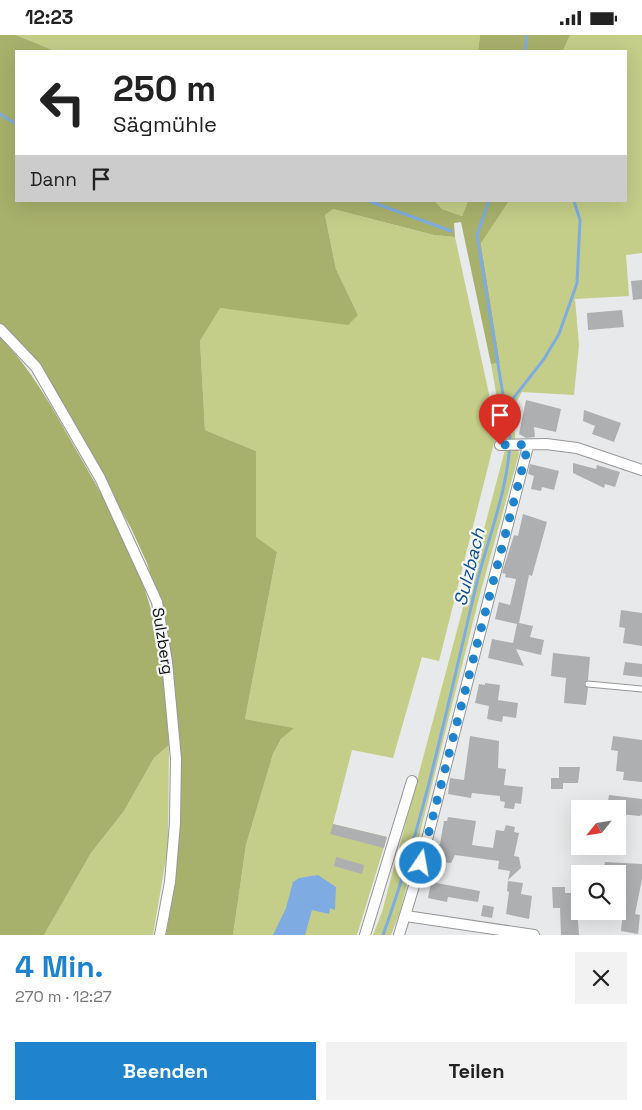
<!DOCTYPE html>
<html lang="de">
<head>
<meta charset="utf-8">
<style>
  :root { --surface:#fff; --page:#f2f2f2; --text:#222; --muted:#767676; --accent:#1f83ce }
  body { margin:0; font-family:"Space Grotesk",sans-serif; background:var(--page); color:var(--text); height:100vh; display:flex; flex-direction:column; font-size:19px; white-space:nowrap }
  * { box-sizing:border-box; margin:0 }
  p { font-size:16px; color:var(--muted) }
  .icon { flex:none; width:28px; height:28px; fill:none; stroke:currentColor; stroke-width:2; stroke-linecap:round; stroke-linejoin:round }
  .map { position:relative; height:900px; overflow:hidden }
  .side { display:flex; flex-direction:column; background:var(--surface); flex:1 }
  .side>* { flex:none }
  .banner { position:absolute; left:15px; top:15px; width:612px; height:152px; border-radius:0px; box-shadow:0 5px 20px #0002; background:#fff; color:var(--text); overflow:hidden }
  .needle { width:32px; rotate:240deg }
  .tools { position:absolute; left:571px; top:765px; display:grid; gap:10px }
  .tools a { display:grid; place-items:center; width:55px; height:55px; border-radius:0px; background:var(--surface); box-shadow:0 5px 20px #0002; font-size:25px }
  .pin { position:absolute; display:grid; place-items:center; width:42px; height:42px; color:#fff; margin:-51px -21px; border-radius:50% 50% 50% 0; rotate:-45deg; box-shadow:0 0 5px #0007 }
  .pin .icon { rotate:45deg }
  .me { position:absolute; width:55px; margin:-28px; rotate:12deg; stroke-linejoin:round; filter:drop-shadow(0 0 4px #0008) }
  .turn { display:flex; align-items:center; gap:18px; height:105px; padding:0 15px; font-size:22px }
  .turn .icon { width:65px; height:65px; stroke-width:2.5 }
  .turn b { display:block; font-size:35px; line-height:42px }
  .then { display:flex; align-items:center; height:48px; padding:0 15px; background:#0003; gap:10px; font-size:19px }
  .round { display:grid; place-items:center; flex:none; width:52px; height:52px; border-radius:0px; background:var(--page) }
  .overview { display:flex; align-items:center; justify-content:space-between; height:85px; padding:0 15px }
  h1 { font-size:30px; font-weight:700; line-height:38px; color:var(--accent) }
  .action { display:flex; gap:10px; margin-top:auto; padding:10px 15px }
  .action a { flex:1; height:58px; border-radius:0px; background:var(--accent); color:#fff; font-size:20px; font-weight:700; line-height:58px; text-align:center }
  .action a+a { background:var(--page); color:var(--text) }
  .status { display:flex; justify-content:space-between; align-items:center; height:35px; padding:0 25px; background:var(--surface); direction:ltr }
  .status svg { height:14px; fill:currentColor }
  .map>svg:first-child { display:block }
  .green { fill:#c4ce88 }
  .forest { fill:#a8b16b }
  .water { fill:#7eace2 }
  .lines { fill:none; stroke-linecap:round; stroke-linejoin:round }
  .stream { stroke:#7eace2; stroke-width:3 }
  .building { fill:#aeafb0 }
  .lane-casing { stroke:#969798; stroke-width:7 }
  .street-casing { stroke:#969798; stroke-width:12 }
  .lane { stroke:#fff; stroke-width:5 }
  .street { stroke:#fff; stroke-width:10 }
  .route { stroke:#1f83ce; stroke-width:9; stroke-dasharray:0 16.2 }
  .labels { text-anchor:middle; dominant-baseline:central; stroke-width:4.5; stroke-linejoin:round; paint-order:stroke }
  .street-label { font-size:16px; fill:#0c0c0c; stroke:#f5f6f7 }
  .water-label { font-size:18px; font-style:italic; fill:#0b4d8e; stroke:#f5f6f7 }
</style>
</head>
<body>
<div class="status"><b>12:23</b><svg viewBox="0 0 49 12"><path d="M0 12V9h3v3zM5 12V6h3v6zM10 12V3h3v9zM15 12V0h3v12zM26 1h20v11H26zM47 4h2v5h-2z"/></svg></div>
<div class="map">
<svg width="642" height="900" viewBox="0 0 642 900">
  <rect width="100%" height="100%" fill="#e8e9ea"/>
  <path class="green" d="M16 0H480L478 16H55Z
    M570 0H642V218L626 220 629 261 575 264 579 310 574 360 522 357 514 371 515 404H504L491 329 500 328 481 207 509 166H626V16H563Z
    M435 166H468L462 181 442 174Z
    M333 174 434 200 455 202 492 373 495 404 439 626 422 622 393 723 352 715 333 789 387 802 357 900H233L246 810 273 719 281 704 293 693 245 684 277 517 256 503V416L205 395 200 306 219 273 358 280 336 234 325 180Z
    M505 415H518L519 419 480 559 400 877 391 900H373L382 877Z
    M169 710 168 812 153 900H44L91 818 124 776 154 723Z"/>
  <path class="forest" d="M0 0H16L55 16H16V166H435L442 174 462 181 468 166H509L481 208 500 328 491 329 461 187 454 188 455 202 434 200 333 174 325 180 336 234 358 280 348 290 220 273 200 306 205 395 256 416V502L277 517 245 684 294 693 281 704 273 719 246 810 233 900H166L175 848 180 773 178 709 163 581 147 528 131 493 52 351 0 289Z
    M480 0H570L563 16H478Z
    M0 302C34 337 54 376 78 418 109 472 137 521 153 582 164 623 165 668 169 710L154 723 124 776 91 818 44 900H0Z"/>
  <path class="water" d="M318 840 336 852 335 875 330 873 329 879 312 875 305 900H273L286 873 293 847 299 843Z"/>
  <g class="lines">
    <path class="stream" d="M525 16 527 0
      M0 79 16 89
      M369 166 451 196
      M505 374 544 324 559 299 577 248 580 185 574 166
      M383 900C424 787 449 664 477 547 489 500 509 452 510 403L477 200 489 166"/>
  </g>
  <path class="building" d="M642 245V264L633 265 631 246Z
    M622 275 624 292 588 295 587 278Z
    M526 365 561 374 556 397 534 392 535 402 526 403 519 399Z
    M584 375 621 388 614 407 592 399 595 391 583 386Z
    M573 428 596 434 597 430 620 437 615 452 605 449 604 453 573 438Z
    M530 429 559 436 554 455 542 452 541 456 531 454 534 441 528 439Z
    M523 479 547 487 532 541 529 540 519 588 533 591 530 602 544 605 541 620 516 614 524 631 488 623 492 604 513 608 517 589 495 584 499 567 510 570 516 544 505 542 506 539 502 538 514 500 518 501Z
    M621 575 642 578V611L623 608 625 593 619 592Z
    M553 618 590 622 588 645 584 648 588 653 586 670 564 668 566 643 551 641Z
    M625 627 642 629V642L623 640Z
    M485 648 500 650 498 665 518 668 516 683 503 681 502 687 487 684 489 671 475 668 479 649 485 650Z
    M470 701 499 706 498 733 506 734 504 750 523 752 521 769 515 768 514 774 504 773 505 767 500 766V761L472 758 471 763 448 759 450 743 464 745Z
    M613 701 642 705V747L623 745 624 737 616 736 618 716 611 715Z
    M559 732H580L578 748H563V754H551V743H559Z
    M609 760 642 764V779L640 781 619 779V773L607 771Z
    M448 782 476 786 472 810 493 813 496 795 504 796 506 790 515 792 514 797 519 798 514 821 519 822 521 833 508 845 510 836 498 834 499 826 455 820 451 828 433 826 436 809H440L444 786H447Z
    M333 789 387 802 384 813 330 799Z
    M336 822 364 830 362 839 334 831Z
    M605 827 642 829V844L635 879 640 880 638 899 621 896 623 876 618 875V839H603Z
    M508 846 523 848 521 859 532 861 529 884 506 879 509 857 507 856Z
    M431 847 480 856 478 867 448 862 447 867 428 863Z
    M552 852H565V858H576L579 900H561L560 873H553Z
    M483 870 494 872 492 883 481 881Z"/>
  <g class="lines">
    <g class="lane-casing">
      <path id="lane" d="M588 649 642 654"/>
    </g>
    <g class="street-casing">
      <path id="street" d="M0 294 36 332 100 443 157 567 167 627 176 724 175 788 170 847 160 900
        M500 410 546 409 577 413 642 435
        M406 881 534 900
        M365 900 412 746
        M399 900 421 828 528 411"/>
    </g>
    <use href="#lane" class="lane"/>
    <use href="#street" class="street"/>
  </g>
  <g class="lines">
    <path class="route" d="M421 828 528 411 518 409 500 410"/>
  </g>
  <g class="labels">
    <g class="street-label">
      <text transform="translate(163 606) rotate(81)">Sulzberg</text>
    </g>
    <g class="water-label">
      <text transform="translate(469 532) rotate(-76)">Sulzbach</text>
    </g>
  </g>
</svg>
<div class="tools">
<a><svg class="needle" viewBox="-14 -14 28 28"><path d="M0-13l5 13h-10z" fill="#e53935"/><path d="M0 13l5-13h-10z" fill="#767676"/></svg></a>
<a><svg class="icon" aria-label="search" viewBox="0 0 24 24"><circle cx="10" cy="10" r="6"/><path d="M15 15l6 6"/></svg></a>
</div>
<div class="pin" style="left:500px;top:410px;background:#d93025"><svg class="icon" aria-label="arrive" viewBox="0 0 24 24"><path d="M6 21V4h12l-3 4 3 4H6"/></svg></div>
<svg class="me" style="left:421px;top:828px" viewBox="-20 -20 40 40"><circle r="17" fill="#1f83ce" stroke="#fff" stroke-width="3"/><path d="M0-11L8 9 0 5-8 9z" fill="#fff"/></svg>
<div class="banner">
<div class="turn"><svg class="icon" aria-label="left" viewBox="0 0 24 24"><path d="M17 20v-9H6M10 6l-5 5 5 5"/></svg><div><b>250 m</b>Sägmühle</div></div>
<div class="then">Dann<svg class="icon" aria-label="arrive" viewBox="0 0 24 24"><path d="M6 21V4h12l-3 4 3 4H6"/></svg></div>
</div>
</div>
<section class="side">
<div class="overview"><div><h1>4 Min.</h1><p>270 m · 12:27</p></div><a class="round"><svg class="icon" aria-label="close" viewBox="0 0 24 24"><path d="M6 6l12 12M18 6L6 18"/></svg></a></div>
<div class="action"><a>Beenden</a><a>Teilen</a></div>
</section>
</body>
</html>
